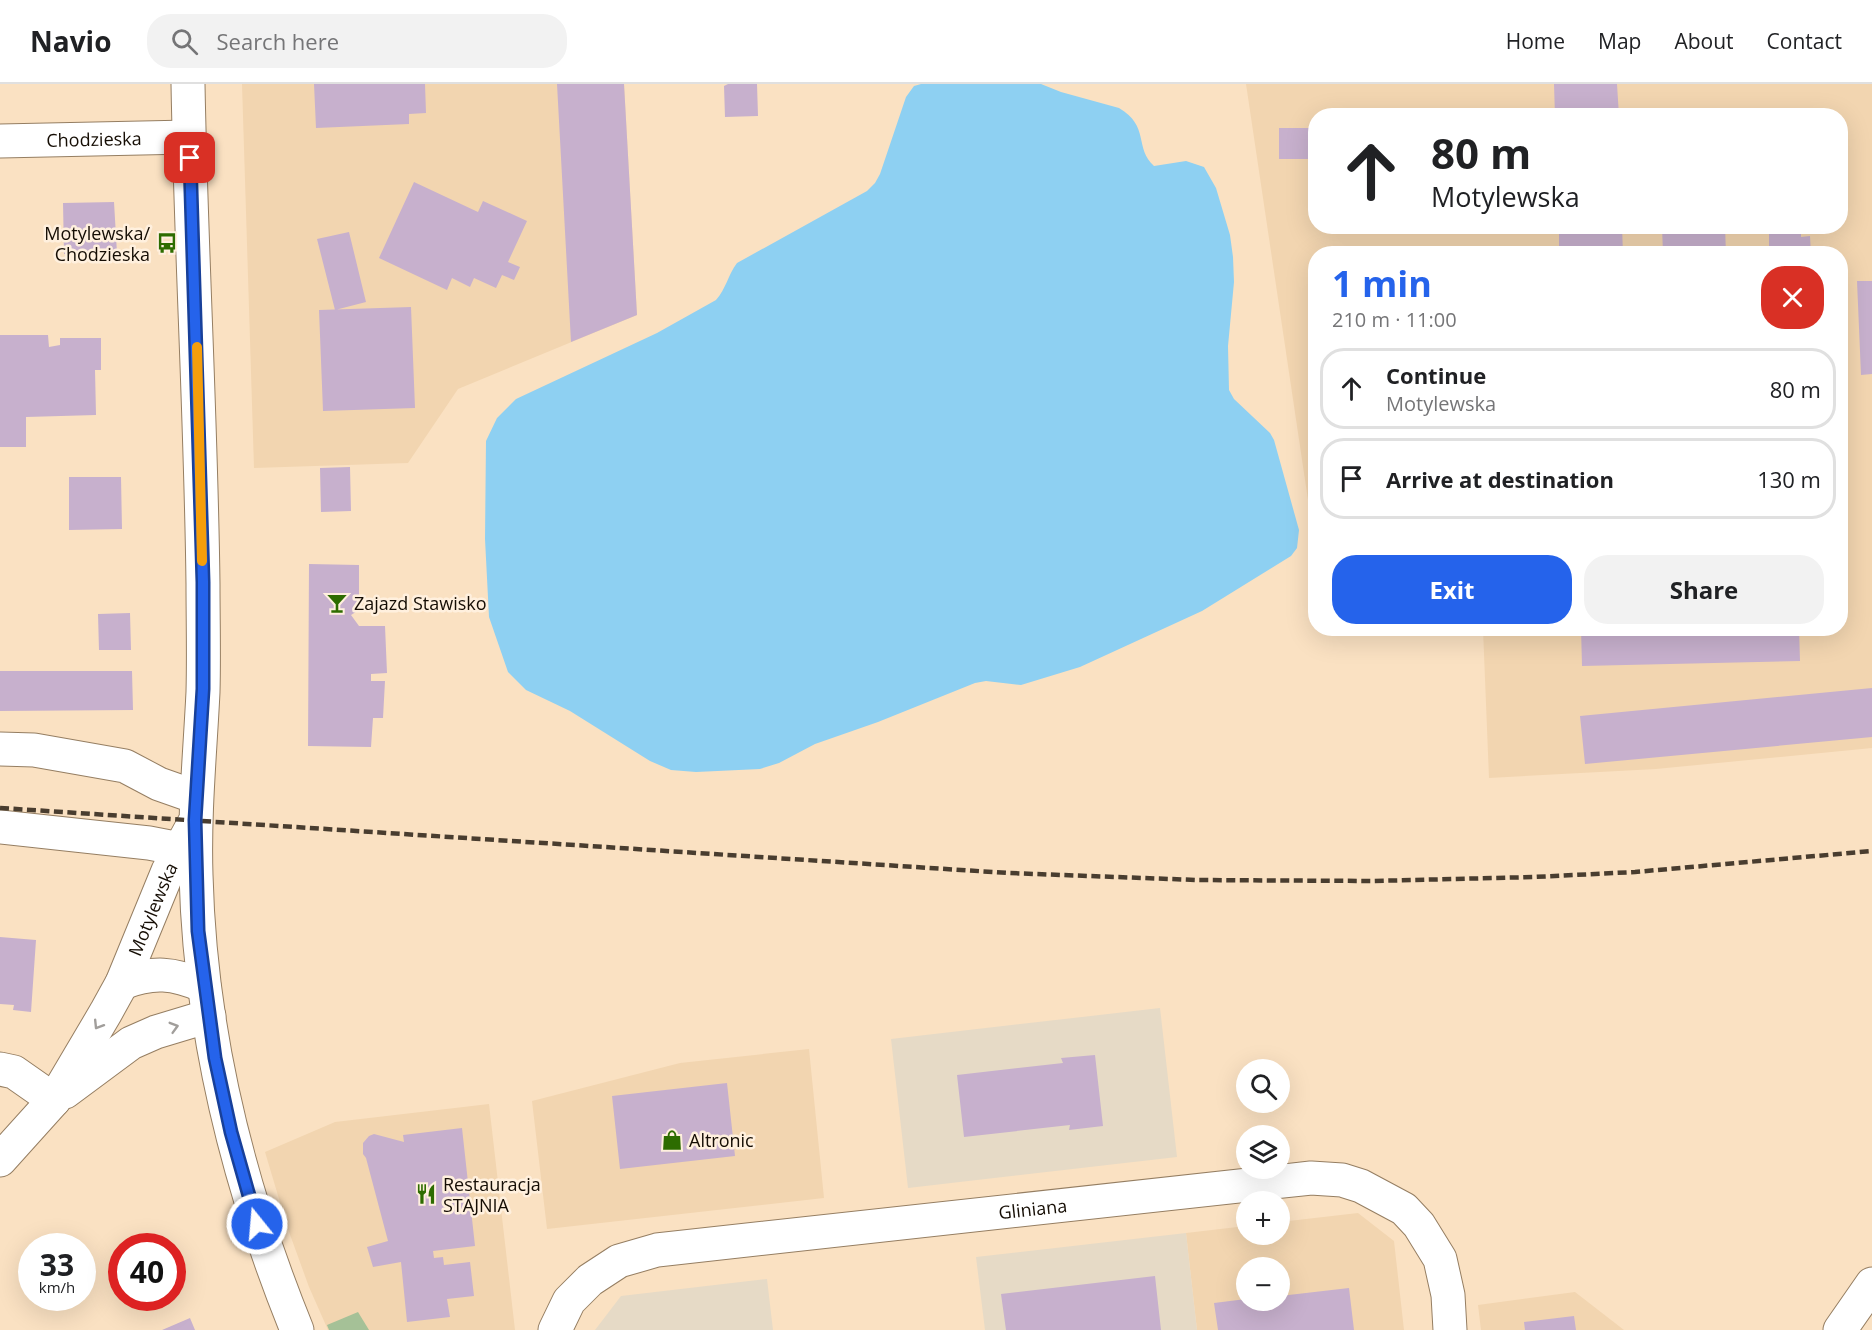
<!DOCTYPE html>
<html lang="en">
<head>
<meta charset="utf-8">
<style>
  :root { --surface:#fff; --page:#f2f2f2; --text:#202124; --muted:#757577; --line:#e0e0e0; --accent:#2563eb }
  body { margin:0; font-family:"Open Sans",sans-serif; background:var(--page); color:var(--text); height:100vh; display:flex; flex-direction:column; font-size:22px; white-space:nowrap }
  * { box-sizing:border-box; margin:0 }
  p { font-size:20px; color:var(--muted) }
  .icon { flex:none; width:33px; height:33px; fill:none; stroke:currentColor; stroke-width:2; stroke-linecap:round; stroke-linejoin:round }
  .map { position:relative; flex:1; overflow:hidden }
  .side { position:absolute; left:1308px; top:162px; width:540px; height:390px; display:flex; flex-direction:column; background:var(--surface); border-radius:24px; box-shadow:0 6px 24px #0002 }
  .side>* { flex:none }
  .hud { position:absolute; left:1308px; top:24px; width:540px; height:126px; border-radius:24px; box-shadow:0 6px 24px #0002; background:#fff; color:var(--text); overflow:hidden }
  .controls { position:absolute; left:1236px; top:975px; display:grid; gap:12px }
  .controls a { display:grid; place-items:center; width:54px; height:54px; border-radius:50%; background:var(--surface); box-shadow:0 6px 24px #0002; font-size:30px }
  .speed { position:absolute; left:18px; top:1149px; display:flex; gap:12px; font-size:30px; font-weight:700; text-align:center }
  .speed>* { display:grid; place-content:center; width:78px; height:78px; border-radius:50%; background:var(--surface); box-shadow:0 6px 24px #0002; line-height:1 }
  .speed small { font-size:15px; font-weight:400 }
  .speed .limit { border:9px solid #d22; background:#fff; color:#111 }
  .pin { position:absolute; display:grid; place-items:center; width:51px; height:51px; color:#fff; margin:-26px; border-radius:12px; box-shadow:0 3px 9px #0006 }
  .me { position:absolute; width:66px; margin:-33px; rotate:343deg; stroke-linejoin:round; filter:drop-shadow(0 0 4px #0008) }
  .turn { display:flex; align-items:center; gap:21px; height:126px; padding:0 24px; font-size:27px }
  .turn .icon { width:78px; height:78px; stroke-width:2.5 }
  .turn b { display:block; font-size:42px; line-height:51px }
  .round { display:grid; place-items:center; flex:none; width:63px; height:63px; border-radius:24px; background:var(--page) }
  .headline { display:flex; align-items:center; justify-content:space-between; height:102px; padding:0 24px }
  h1 { font-size:36px; font-weight:700; line-height:45px; color:var(--accent) }
  .cta { display:flex; gap:12px; margin-top:auto; padding:12px 24px }
  .cta a { flex:1; height:69px; border-radius:24px; background:var(--accent); color:#fff; font-size:24px; font-weight:700; line-height:69px; text-align:center }
  .cta a+a { background:var(--page); color:var(--text) }
  ul { padding:0; list-style:none }
  li { display:flex; align-items:center; gap:18px; height:81px; margin:0 12px 9px; padding:0 12px; border:3px solid var(--line); border-radius:24px }
  li div { flex:1 }
  li b { display:block; font-size:22px }
  li em { font-style:normal }
  header { display:flex; align-items:center; gap:36px; box-sizing:border-box; height:84px; padding:0 30px; background:var(--surface); border-bottom:2px solid var(--line) }
  header strong { font-size:28px }
  nav { display:flex; gap:33px; margin-inline-start:auto; font-size:21px }
  .search { width:420px; height:54px; background:var(--page); display:flex; align-items:center; gap:15px; box-sizing:border-box; padding:0 21px; border-radius:24px; color:var(--muted); font-size:22px }
  .map>svg:first-child { display:block }
  .built { fill:#f2d5b0; fill-rule:evenodd }
  .industrial { fill:#e6dac6 }
  .green { fill:#a5c197 }
  .water { fill:#8ed0f2 }
  .building { fill:#c7b0cd }
  .lines { fill:none; stroke-linecap:round; stroke-linejoin:round }
  .minor-casing { stroke:#957e62; stroke-width:35 }
  .minor { stroke:#fff; stroke-width:33 }
  .rail { stroke:#493d2f; stroke-width:4.5; stroke-dasharray:9 4.5; stroke-linecap:butt }
  .oneway { stroke:#a19e9b }
  .route-casing { stroke:#184099; stroke-width:15 }
  .route { stroke:#2563eb; stroke-width:10 }
  .slow { stroke:#f59e0b; stroke-width:10 }
  .labels { text-anchor:middle; dominant-baseline:central; stroke-width:5; stroke-linejoin:round; paint-order:stroke }
  .street-label { font-size:18px; fill:#150d04; stroke:#fff0de }
  .poi-label { font-size:18px; fill:#150d04; stroke:#fff0de; text-anchor:start }
</style>
</head>
<body>
<header>
<strong>Navio</strong>
<div class="search"><svg class="icon" aria-label="search" viewBox="0 0 24 24"><circle cx="10" cy="10" r="6"/><path d="M15 15l6 6"/></svg>Search here</div>
<nav><a>Home</a><a>Map</a><a>About</a><a>Contact</a></nav>
</header>
<div class="map">
<svg width="1872" height="1246" viewBox="0 0 1872 1246">
  <rect width="100%" height="100%" fill="#fae1c2"/>
  <path class="built" d="M242 0H624L637 231 458 305 408 379 254 384Z
    M1246 0H1872V664L1656 685 1489 694 1483 545 1840 544V170H1316V436H1311ZM1316 32H1840V142H1316Z
    M809 965 824 1114 547 1145 532 1017 680 979Z
    M489 1020 515 1246H328L309 1203 288 1145 265 1068 335 1038Z
    M1358 1129 1394 1157 1404 1246H1197L1186 1149 1246 1142V1150H1280V1138ZM1246 1184H1280V1216H1246Z
    M1575 1208 1624 1246H1481L1478 1221Z"/>
  <path class="industrial" d="M1160 924 1177 1073 908 1104 891 955Z
    M1186 1149 1197 1246H985L976 1173Z
    M767 1195 773 1246H595L621 1212Z"/>
  <path class="green" d="M358 1228 369 1246H329L327 1241Z"/>
  <path class="water" d="M921 0H1041L1061 8 1119 24C1150 42 1134 64 1154 82L1186 77 1204 83 1216 104 1230 151 1233 173 1234 198 1228 262 1229 306 1234 315 1270 349 1274 356 1299 446 1297 464 1291 472 1202 527 1080 583 1021 601 986 597 975 599 878 638 815 660 779 679 760 685 696 688 671 686 650 677 570 627 526 606 508 588 489 533 485 455 486 357 497 334 516 315 657 249 716 216C726 205 728 191 737 179L867 107 875 99 880 90 906 13 914 2Z"/>
  <path class="building" d="M314 0H425L426 29 409 30V40L316 44Z
    M557 0H624L637 231 571 258Z
    M728 0H757L758 32 725 33 724 2Z
    M1554 0H1617L1619 32H1555Z
    M1279 44H1316V75H1279Z
    M414 98 478 128 483 117 527 137 508 178 520 183 514 196 502 191 496 204 474 194 470 203 452 194 447 206 379 174Z
    M114 118 117 169 64 170 63 119Z
    M1559 142H1622L1623 170H1559Z
    M1662 142H1725L1726 170H1663Z
    M1769 142H1801V153L1810 152 1811 170H1769Z
    M349 148 366 218 335 226 317 155Z
    M1857 197H1872V290L1861 291Z
    M411 223 415 324 323 327 319 226Z
    M0 251H48L49 263 60 261V254H101V286H95L96 331 26 333V363H0Z
    M350 383 351 427 321 428 320 384Z
    M69 393H121L122 445 69 446Z
    M309 480 359 481V526L351 531 359 542H385L387 589 371 590V597H385L383 634H373L371 663 308 662Z
    M130 529 131 566H99L98 530Z
    M1581 544H1799L1800 577 1582 582Z
    M0 587H132L133 626 0 627Z
    M1872 604V653L1585 680 1580 632Z
    M0 853 36 856 31 928 13 926 14 921 0 920Z
    M1095 971 1103 1042 1069 1046 1070 1041 964 1053 957 991 1063 979 1061 974Z
    M727 999 735 1072 620 1085 612 1012Z
    M462 1044 475 1162 433 1167 434 1174 443 1173 444 1181 470 1178 474 1212 447 1215 450 1233 407 1238 401 1178 373 1183 367 1163 388 1157 366 1074 363 1070V1059L369 1052 374 1050 404 1058 403 1051Z
    M1155 1192 1161 1246H1006L1001 1210Z
    M1349 1204 1354 1246H1218L1214 1219 1246 1215 1280 1216V1212Z
    M1574 1232 1576 1246H1525L1524 1238Z
    M190 1234 195 1246H162Z"/>
  <g class="lines">
    <g class="minor-casing">
      <g id="minor">
        <path d="M188 0C191 167 201 333 203 500 203 536 204 572 203 608 200 669 194 730 196 791 200 948 238 1101 297 1246"/>
        <path id="s1" d="M0 57 189 53"/>
        <path d="M0 665 34 666 125 682 159 700 196 713"/>
        <path d="M0 743 149 759 180 765"/>
        <path d="M122 899C154 887 173 889 204 902"/>
        <path d="M0 985 14 988 54 1016"/>
        <path d="M65 1008 131 959 156 948 209 932"/>
        <path id="s2" d="M0 1076 54 1016 106 928 122 899 168 787 193 741"/>
        <path id="s3" d="M555 1246 569 1217 590 1196 619 1177 657 1166 1311 1094 1342 1096 1361 1102 1404 1125 1419 1141 1440 1175 1448 1211 1450 1246"/>
        <path d="M1840 1246 1872 1200"/>
      </g>
    </g>
    <use href="#minor" class="minor"/>
    <path class="rail" d="M0 724 1008 789 1196 796 1372 797 1534 793 1635 788 1872 767"/>
  </g>
  <defs><path id="oneway-chevron" d="M-2-3.5L2.5 0L-2 3.5" fill="none" stroke-width="1.6" stroke-linecap="round" stroke-linejoin="round" transform="scale(1.5)"/></defs>
  <g class="oneway">
    <use href="#oneway-chevron" transform="translate(98 941) rotate(122)"/>
    <use href="#oneway-chevron" transform="translate(174 943) rotate(-16)"/>
  </g>
  <g class="lines">
    <g class="route-casing">
      <path id="route" d="M190 74 203 498V605L195 736 198 847 215 974 231 1048 257 1140"/>
    </g>
    <use href="#route" class="route"/>
    <path class="slow" d="M197 263 202 477"/>
  </g>
  <defs>
    <g id="bus-bare" transform="scale(1.62)"><path d="M-5-6H5V4H4V6H2V4H-2V6H-4V4H-5ZM-3.5-4V0h7V-4ZM-3.5 1.2v1.5H-2V1.2ZM2 1.2v1.5H3.5V1.2Z" fill="#2d6c00" stroke="#fff0de" stroke-width="2.5" paint-order="stroke"/></g>
    <g id="bar-bare" transform="scale(1.62)"><path d="M-6-5H6L.8 .8V4.5H3.5V6h-7V4.5H-.8V.8Z" fill="#2d6c00" stroke="#fff0de" stroke-width="2.5" paint-order="stroke"/></g>
    <g id="shop-bare" transform="scale(1.62)"><path d="M-5-2.5h2.3a2.7 3.5 0 0 1 5.4 0H5L5.5 6h-11ZM-1.5-2.5h3a1.5 2.3 0 0 0-3 0Z" fill="#2d6c00" stroke="#fff0de" stroke-width="2.5" paint-order="stroke"/></g>
    <g id="restaurant-bare" transform="scale(1.62)"><path d="M-5-6h1v4h1v-4h1v4h1v-4h1v5L-1.5 .5V6h-2V.5L-5-1ZM5-6V6H3V1.5H1.5Q1.5-4 5-6Z" fill="#2d6c00" stroke="#fff0de" stroke-width="2.5" paint-order="stroke"/></g>
  </defs>
  <g fill-rule="evenodd">
    <use href="#bus-bare" x="167" y="159"/>
    <use href="#bar-bare" x="337" y="519"/>
    <use href="#shop-bare" x="672" y="1056"/>
    <use href="#restaurant-bare" x="426" y="1110"/>
  </g>
  <g class="labels">
    <g class="street-label">
      <text stroke="none"><textPath href="#s1" startOffset="94">Chodzieska</textPath></text>
      <text stroke="none"><textPath href="#s2" startOffset="296">Motylewska</textPath></text>
      <text stroke="none"><textPath href="#s3" startOffset="514">Gliniana</textPath></text>
    </g>
    <g class="poi-label">
      <text x="150" y="149" text-anchor="end">Motylewska/<tspan x="150" dy="21">Chodzieska</tspan></text>
      <text x="354" y="519">Zajazd Stawisko</text>
      <text x="689" y="1056">Altronic</text>
      <text x="443" y="1100">Restauracja<tspan x="443" dy="21">STAJNIA</tspan></text>
    </g>
  </g>
</svg>
<div class="controls">
<a><svg class="icon" aria-label="search" viewBox="0 0 24 24"><circle cx="10" cy="10" r="6"/><path d="M15 15l6 6"/></svg></a>
<a><svg class="icon" aria-label="layers" viewBox="0 0 24 24"><path d="M12 4l9 5-9 5-9-5zM3 14l9 5 9-5"/></svg></a>
<a>+</a>
<a>−</a>
</div>
<div class="speed"><div>33<small>km/h</small></div><div class="limit">40</div></div>
<div class="pin" style="left:190px;top:74px;background:#d93025"><svg class="icon" aria-label="arrive" viewBox="0 0 24 24"><path d="M6 21V4h12l-3 4 3 4H6"/></svg></div>
<svg class="me" style="left:257px;top:1140px" viewBox="-20 -20 40 40"><circle r="17" fill="#2563eb" stroke="#fff" stroke-width="3"/><path d="M0-11L8 9 0 5-8 9z" fill="#fff"/></svg>
<div class="hud">
<div class="turn"><svg class="icon" aria-label="ahead" viewBox="0 0 24 24"><path d="M12 20V5M6 11l6-6 6 6"/></svg><div><b>80 m</b>Motylewska</div></div>
</div>
<section class="side">
<div class="headline"><div><h1>1 min</h1><p>210 m · 11:00</p></div><a class="round" style="background:#d93025;color:#fff"><svg class="icon" aria-label="close" viewBox="0 0 24 24"><path d="M6 6l12 12M18 6L6 18"/></svg></a></div>
<ul>
<li><svg class="icon" aria-label="ahead" viewBox="0 0 24 24"><path d="M12 20V5M6 11l6-6 6 6"/></svg><div><b>Continue</b><p>Motylewska</p></div><em>80 m</em></li>
<li><svg class="icon" aria-label="arrive" viewBox="0 0 24 24"><path d="M6 21V4h12l-3 4 3 4H6"/></svg><div><b>Arrive at destination</b></div><em>130 m</em></li>
</ul>
<div class="cta"><a>Exit</a><a>Share</a></div>
</section>
</div>
</body>
</html>
